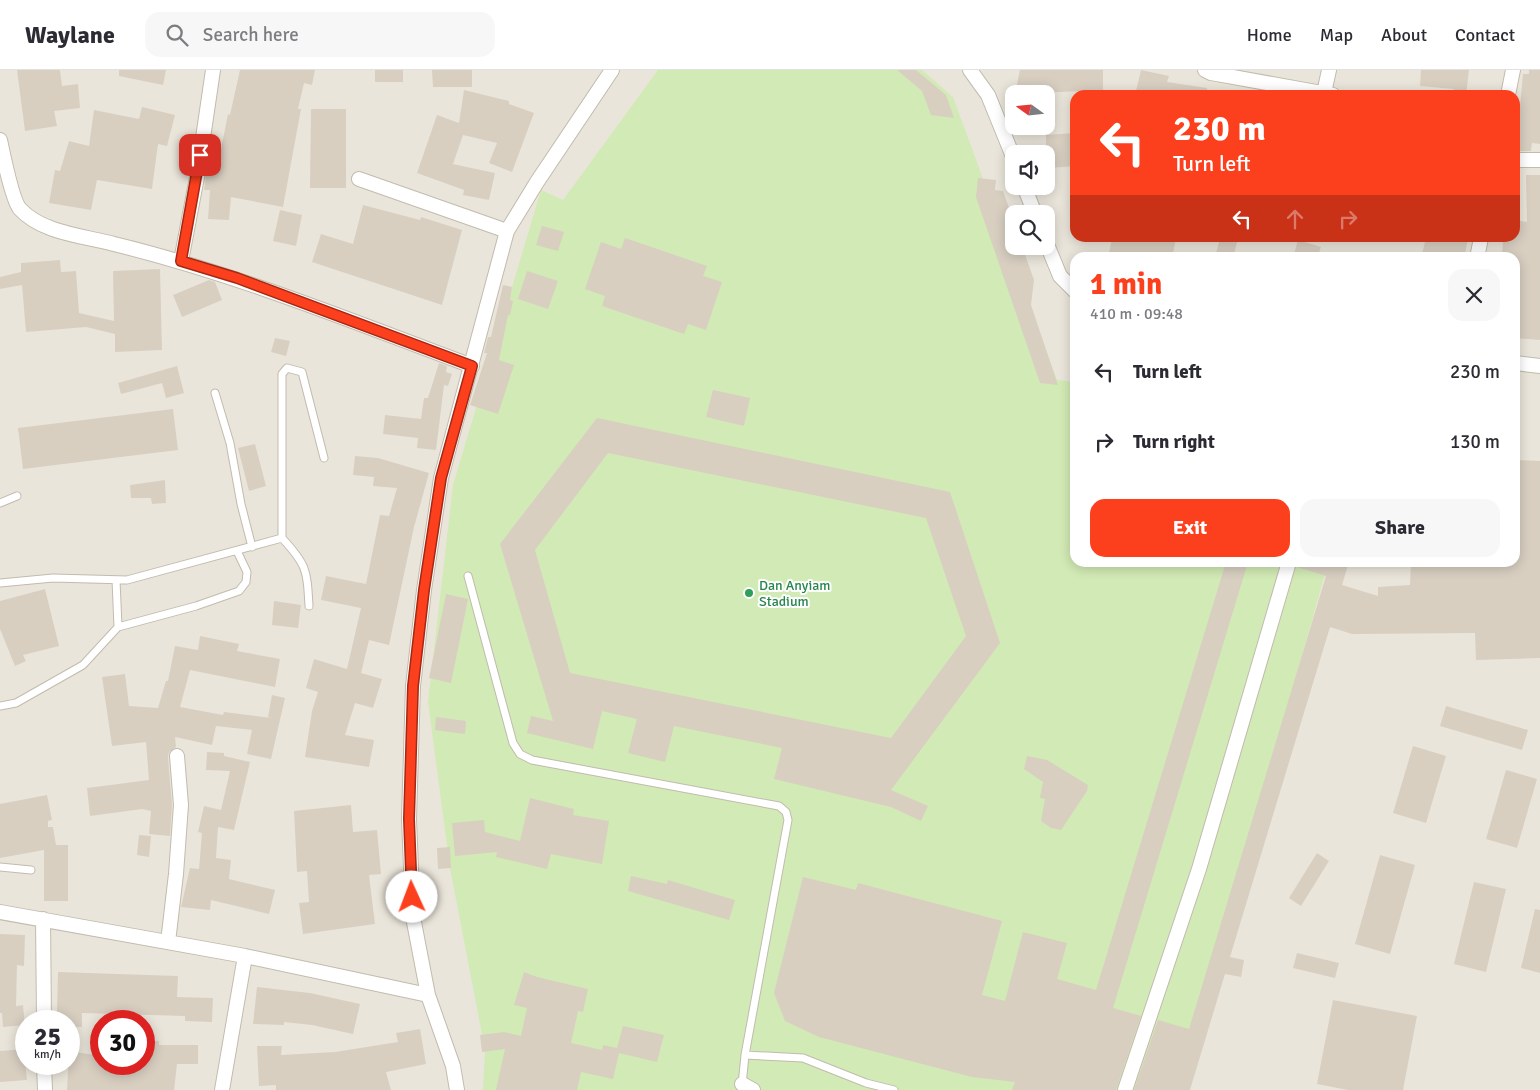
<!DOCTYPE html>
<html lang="en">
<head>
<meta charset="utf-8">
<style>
  :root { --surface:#fff; --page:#f7f7f7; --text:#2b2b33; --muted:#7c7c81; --line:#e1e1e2; --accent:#fc3f1d }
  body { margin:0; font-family:Signika,sans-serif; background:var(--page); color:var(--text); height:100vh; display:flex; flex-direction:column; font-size:19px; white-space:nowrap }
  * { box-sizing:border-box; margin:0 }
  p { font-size:16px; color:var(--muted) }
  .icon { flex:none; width:28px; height:28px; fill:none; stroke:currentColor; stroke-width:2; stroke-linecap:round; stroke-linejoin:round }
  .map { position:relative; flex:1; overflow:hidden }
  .sheet { position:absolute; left:1070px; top:182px; width:450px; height:315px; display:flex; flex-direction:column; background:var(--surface); border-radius:15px; box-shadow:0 2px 12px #0003 }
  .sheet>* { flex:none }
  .hud { position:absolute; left:1070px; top:20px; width:450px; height:152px; border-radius:15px; box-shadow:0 2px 12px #0003; background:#fc3f1d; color:#fff; overflow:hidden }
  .needle { width:32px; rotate:285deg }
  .controls { position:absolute; left:1005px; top:15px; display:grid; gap:10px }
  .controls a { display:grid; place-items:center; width:50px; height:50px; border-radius:10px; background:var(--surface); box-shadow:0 2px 12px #0003; font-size:25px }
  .speed { position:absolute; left:15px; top:940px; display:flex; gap:10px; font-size:25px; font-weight:700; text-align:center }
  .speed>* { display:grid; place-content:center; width:65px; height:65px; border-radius:50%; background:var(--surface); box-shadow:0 2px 12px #0003; line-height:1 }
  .speed small { font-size:12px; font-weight:400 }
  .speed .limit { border:8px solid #d22; background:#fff; color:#111 }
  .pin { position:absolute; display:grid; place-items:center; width:42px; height:42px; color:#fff; margin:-21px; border-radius:10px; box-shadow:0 2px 8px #0006 }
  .me { position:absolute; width:55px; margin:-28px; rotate:358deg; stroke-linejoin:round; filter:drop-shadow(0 0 4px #0008) }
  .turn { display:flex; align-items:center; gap:18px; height:105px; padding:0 20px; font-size:22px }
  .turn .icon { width:65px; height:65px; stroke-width:2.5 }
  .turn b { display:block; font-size:35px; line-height:42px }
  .lanes { display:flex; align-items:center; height:48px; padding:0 20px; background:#0003; justify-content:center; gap:25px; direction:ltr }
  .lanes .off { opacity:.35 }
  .round { display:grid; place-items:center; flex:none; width:52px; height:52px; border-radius:15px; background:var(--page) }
  .overview { display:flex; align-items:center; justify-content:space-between; height:85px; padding:0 20px }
  h1 { font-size:30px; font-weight:700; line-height:38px; color:var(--accent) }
  .cta { display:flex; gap:10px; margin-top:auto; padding:10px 20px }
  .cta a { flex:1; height:58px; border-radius:15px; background:var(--accent); color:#fff; font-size:20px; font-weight:700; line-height:58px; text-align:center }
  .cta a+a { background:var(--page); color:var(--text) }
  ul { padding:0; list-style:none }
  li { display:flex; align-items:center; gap:15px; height:70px; padding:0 20px }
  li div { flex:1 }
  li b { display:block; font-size:19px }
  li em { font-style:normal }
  header { display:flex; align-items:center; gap:30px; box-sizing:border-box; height:70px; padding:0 25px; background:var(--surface); border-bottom:1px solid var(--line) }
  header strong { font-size:24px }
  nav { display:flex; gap:28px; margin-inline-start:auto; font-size:18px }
  .search { width:350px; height:45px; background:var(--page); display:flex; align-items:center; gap:12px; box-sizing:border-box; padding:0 18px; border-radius:15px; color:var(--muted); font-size:19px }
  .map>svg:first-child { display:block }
  .residential { fill:#eae5da; fill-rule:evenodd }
  .green { fill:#d2eab5 }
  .building { fill:#d8cfc1; fill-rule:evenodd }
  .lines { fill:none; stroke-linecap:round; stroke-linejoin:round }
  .service-casing { stroke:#c2bbae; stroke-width:9 }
  .minor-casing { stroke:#c2bbae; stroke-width:16 }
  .service { stroke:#fff; stroke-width:7 }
  .minor { stroke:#fff; stroke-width:14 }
  .route-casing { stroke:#a42913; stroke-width:12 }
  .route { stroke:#fc3f1d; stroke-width:9 }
  .leisure-dot { fill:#2e9e5b; stroke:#fff; stroke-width:2 }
  .labels { text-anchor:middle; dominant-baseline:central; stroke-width:4; stroke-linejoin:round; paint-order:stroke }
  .leisure-label { font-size:14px; fill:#27864d; stroke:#fff; text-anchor:start }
</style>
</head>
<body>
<header>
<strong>Waylane</strong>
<div class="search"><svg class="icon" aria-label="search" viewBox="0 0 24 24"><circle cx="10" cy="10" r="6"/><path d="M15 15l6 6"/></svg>Search here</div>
<nav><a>Home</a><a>Map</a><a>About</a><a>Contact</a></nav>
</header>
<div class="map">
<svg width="1540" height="1020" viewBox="0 0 1540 1020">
  <rect width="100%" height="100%" fill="#f6f3ec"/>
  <path class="residential" d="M0 0H1540V1020H0ZM1014 24H1046V56H1014ZM1075 25H1515V168H1075ZM1014 84H1046V116H1014ZM1014 144H1046V176H1014ZM1075 188H1515V492H1075ZM26 951H69V994H26ZM101 951H144V994H101Z"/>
  <path class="green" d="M658 0H922L953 27 1057 310 1075 312V492L1328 493 1180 1020H483L485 980 450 798 428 632 453 415 541 120 563 130Z"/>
  <path class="building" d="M17 0H60L62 16 78 14 80 38 54 41 57 56 25 61Z
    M119 0H166L163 15 119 6Z
    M240 0H315L312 15 304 13 298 39H301L283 137 231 127 229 150 208 149 210 120H204L207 99H217L228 44 230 45Z
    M375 0H403V12H375Z
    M432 0H472V17H433Z
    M897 0H916L946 25 954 48 931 45 922 21Z
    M1020 0H1103V20L1015 24Z
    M1141 0 1169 6 1167 12 1207 18 1206 25H1135Z
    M1421 0H1469L1466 25H1453L1454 19 1420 16Z
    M1529 0H1540V74L1532 73 1531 81H1516L1523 4H1529Z
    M464 20 509 31V34L534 43 512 102 489 93 497 73 463 65 453 94 495 103 489 130 463 125 464 120 417 103 437 45 459 53Z
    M142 37 175 45 167 76 158 74 152 119 97 110 91 140 49 133 55 100 60 101 69 71 89 76 94 40 139 49Z
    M311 39H346V118H310Z
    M1075 63V96L1049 98V95H1046V65Z
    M1526 105H1540V270L1515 268V188H1502L1503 168H1515V150L1527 152Z
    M978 108 996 110 995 120 1003 121 1014 152V176H1022L1034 210 1031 235 1058 315 1040 313 976 127Z
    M363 135 420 150 421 147 462 160 442 235 312 192 321 164 353 174Z
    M280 140 302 145 296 176 273 171Z
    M542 156 564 162 558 181 536 175Z
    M625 168 707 196 703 206 722 212 706 260 688 254 684 264 602 236 605 226 585 219 601 172 621 179Z
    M1112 168H1176L1172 188H1108Z
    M1220 168H1238L1233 188H1215Z
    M1426 168H1468L1465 184 1457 182 1456 188H1421Z
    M1298 170 1321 177 1317 188H1293Z
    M60 190 61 202 76 201 79 243 114 251 113 201 160 199 162 280 115 282V264L86 257 26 262 22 215 0 219V207L21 202V193Z
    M527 201 558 211 548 239 518 229Z
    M209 210 215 212 222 230 182 247 173 225Z
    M503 215 512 217 510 230 513 231 510 245H508L499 290 514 295 498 344 470 335 487 283H484L488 267H491Z
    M275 268 290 271 286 286 271 282Z
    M439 293 447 296 446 302 452 304 448 316 444 315 436 380 417 378 418 368 383 364 385 345 421 349 424 328H428Z
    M177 296 184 323 166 328 162 313 121 324 118 313Z
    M713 320 750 328 744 356 706 347Z
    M173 339 178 380 23 399 18 358Z
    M597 348 950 422 1000 573 891 720 928 736 921 751 891 737 774 709 782 678 674 656 665 692 628 683 637 649 602 641 593 679 527 663 531 646 553 651 500 474ZM608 383 926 448 966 566 891 668 570 603 535 480Z
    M255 374 266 416 249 421 238 378Z
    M355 386 378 388 429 403 414 457 389 575 369 570 361 603 382 609 373 638 355 633 345 665 374 670 369 697 305 687 312 641 318 622 306 618 314 589 347 599 361 538 321 530 326 506 366 514 380 445 389 446 397 418 373 416 374 407 353 405Z
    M1517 390 1540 391V588L1476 590 1475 563 1352 564 1330 557 1230 887 1244 890 1241 907 1225 904 1190 1020H1134L1158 950 1189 959 1326 506 1297 497 1298 492H1349L1342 515 1378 526V517L1410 515 1411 492H1517L1519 446 1515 445V422Z
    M165 410 166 433 152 434 151 428H131L130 415Z
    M1226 492H1248L1113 938 1141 946 1116 1020H1012L1015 1012 972 1007 819 967 785 951 774 923 803 807 856 820 858 813 1002 851 982 925 1005 931 1023 862 1067 873 1057 909 1096 920Z
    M45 519 59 576 23 585 26 591 15 596 0 559V531Z
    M446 524 468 529 451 613 429 608Z
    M274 531 301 535 298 558 272 555Z
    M200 566 239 574 237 581 280 589 275 617 190 600 180 637 223 645 224 642 272 648 268 647 272 625 285 628 271 689 247 684 252 660 216 656 212 675 175 667 176 677 169 682 168 687 172 735 170 766 149 764 151 741 142 739 90 746 87 718 149 710 146 672 112 676 102 607 125 604 129 636 158 638 166 611H168L175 576 198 580Z
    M1446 636 1528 660 1522 680 1440 656Z
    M436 647 466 651 465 664 435 660Z
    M1413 676 1446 686 1426 753 1393 743Z
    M207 682 224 683V686L250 692 234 760 218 757 216 788 231 790 229 809 275 820 269 844 211 830 210 840 181 837 190 798 199 799 202 763 198 762 204 736 221 740 230 701 206 700Z
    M1027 686 1047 690 1088 715 1087 721 1061 760 1051 758 1041 751 1045 729 1040 728 1043 712 1024 699Z
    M1506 700 1537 709 1517 778 1486 769Z
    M47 725 52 750 48 751V757H53L56 775H68V831H44V780L0 788V734Z
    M530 728 574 739 573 745 609 751 602 794 551 784 547 799 496 787 497 782 455 786 452 753 484 750 485 762 520 771Z
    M351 735 353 762 377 760 381 804 369 805 375 854 303 864 299 833 309 832 307 801 297 802 294 741Z
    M139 765 151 766 149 787 137 785Z
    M450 777 451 798 438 799 437 778Z
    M1317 783 1329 791 1301 836 1289 828Z
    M1380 785 1415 795 1390 884 1355 874Z
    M631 806 667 814 668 810 735 830 729 850 628 821Z
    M1474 812 1506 819 1486 902 1454 894Z
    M1535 839 1540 840V903L1521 898Z
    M0 864 25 865 24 896 17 895 16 936 23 935 25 955 3 957 2 943H0Z
    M1297 883 1339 893 1335 908 1293 898Z
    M58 902 178 906 177 927 213 928 212 952 185 951V946L82 943V957H69V951H60V942H57Z
    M524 902 537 907 588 919 583 942 578 941 571 973 602 980 603 975 617 978 623 956 664 965 657 992 619 983 613 1009 581 1002 577 1020H496L505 979 482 982 480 965 504 962 521 966 527 938 514 935Z
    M257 917 310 923 360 934 353 964 312 955 284 952V955L253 954Z
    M1333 930 1417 946 1403 1020H1348L1317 1014Z
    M420 959 426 994 386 1002 391 1020H276V1015L259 1016 257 976H282L281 985 335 982 398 972 396 963Z
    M144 970 159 971V975H198V994H177L174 1020H67L69 981 101 986V994H144Z
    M24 979 27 1010 0 1012V981Z"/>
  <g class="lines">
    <g class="service-casing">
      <path id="service" d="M215 323 230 373 241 434 252 477
        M0 433 17 426
        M282 468C307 495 307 500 309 536
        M468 506 513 673 520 684 532 690 779 736 786 742 788 750 745 985 742 1015
        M0 513 53 508 127 510 282 468V304L287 298 302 302 324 388
        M118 557 196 536 239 521 246 512 247 502 237 481
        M0 636 16 633 83 595 118 557 116 510
        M0 797 31 800
        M745 985 803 988 866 1013 894 1020"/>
    </g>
    <g class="minor-casing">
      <path id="minor" d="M970 0 988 25 1014 89
        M1205 0 1211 3 1333 25
        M1324 23 1329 0
        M1508 25 1513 0
        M0 70C3 84 12 130 20 139 42 163 84 166 114 174 237 204 354 252 472 296
        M1515 90H1540
        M359 109 507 161
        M1024 116 1035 144
        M1046 172 1060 206 1075 221
        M1477 188 1481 168
        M181 191 198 102 213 0
        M1515 293 1540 296
        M0 842 245 886 428 925
        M43 849 44 951
        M168 872 176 804 181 735 177 686
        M44 994 45 1020
        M742 1014 753 1020
        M222 1020 245 886
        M457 1020 453 996 428 925 413 847 409 749 413 616 424 520 441 408 507 161 537 112 612 0
        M1125 1020 1199 799 1289 492"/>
    </g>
    <use href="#service" class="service"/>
    <use href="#minor" class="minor"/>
  </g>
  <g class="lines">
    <g class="route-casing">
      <path id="route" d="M200 85 181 191 237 208 472 296 441 408 424 520 413 616 409 749 412 827"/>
    </g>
    <use href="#route" class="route"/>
  </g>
  <circle class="leisure-dot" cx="749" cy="523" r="5"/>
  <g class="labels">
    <g class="leisure-label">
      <text x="759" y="515">Dan Anyiam<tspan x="759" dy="16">Stadium</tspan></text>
    </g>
  </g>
</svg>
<div class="controls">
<a><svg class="needle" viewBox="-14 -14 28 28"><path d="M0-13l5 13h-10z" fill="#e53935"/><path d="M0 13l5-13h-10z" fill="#7c7c81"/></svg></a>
<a><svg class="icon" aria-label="sound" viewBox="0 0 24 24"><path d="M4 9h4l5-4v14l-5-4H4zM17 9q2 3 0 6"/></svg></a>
<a><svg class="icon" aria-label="search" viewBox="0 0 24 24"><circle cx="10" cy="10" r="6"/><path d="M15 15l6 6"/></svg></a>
</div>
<div class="speed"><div>25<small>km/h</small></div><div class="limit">30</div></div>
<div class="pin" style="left:200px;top:85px;background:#d93025"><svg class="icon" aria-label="arrive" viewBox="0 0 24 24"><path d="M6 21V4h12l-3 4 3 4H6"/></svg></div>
<svg class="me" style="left:412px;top:827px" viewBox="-20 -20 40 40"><circle r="19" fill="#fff"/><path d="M0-13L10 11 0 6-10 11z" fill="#fc3f1d"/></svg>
<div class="hud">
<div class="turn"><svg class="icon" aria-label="left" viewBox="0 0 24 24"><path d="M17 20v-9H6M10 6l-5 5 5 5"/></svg><div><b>230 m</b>Turn left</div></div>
<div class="lanes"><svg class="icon" aria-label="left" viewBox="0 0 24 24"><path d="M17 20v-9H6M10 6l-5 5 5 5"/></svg><svg class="icon off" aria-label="ahead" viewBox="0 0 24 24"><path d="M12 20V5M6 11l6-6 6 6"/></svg><svg class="icon off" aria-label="right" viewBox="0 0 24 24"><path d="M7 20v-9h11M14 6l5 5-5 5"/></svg></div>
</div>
<section class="sheet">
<div class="overview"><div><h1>1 min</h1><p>410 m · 09:48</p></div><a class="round"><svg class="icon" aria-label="close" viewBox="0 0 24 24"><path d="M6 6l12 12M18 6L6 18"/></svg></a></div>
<ul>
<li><svg class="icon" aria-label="left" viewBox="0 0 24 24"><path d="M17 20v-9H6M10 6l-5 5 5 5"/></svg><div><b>Turn left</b></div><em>230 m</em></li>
<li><svg class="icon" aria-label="right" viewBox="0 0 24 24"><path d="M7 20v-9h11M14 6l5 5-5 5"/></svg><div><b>Turn right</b></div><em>130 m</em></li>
</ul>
<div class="cta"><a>Exit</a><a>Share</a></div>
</section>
</div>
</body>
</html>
